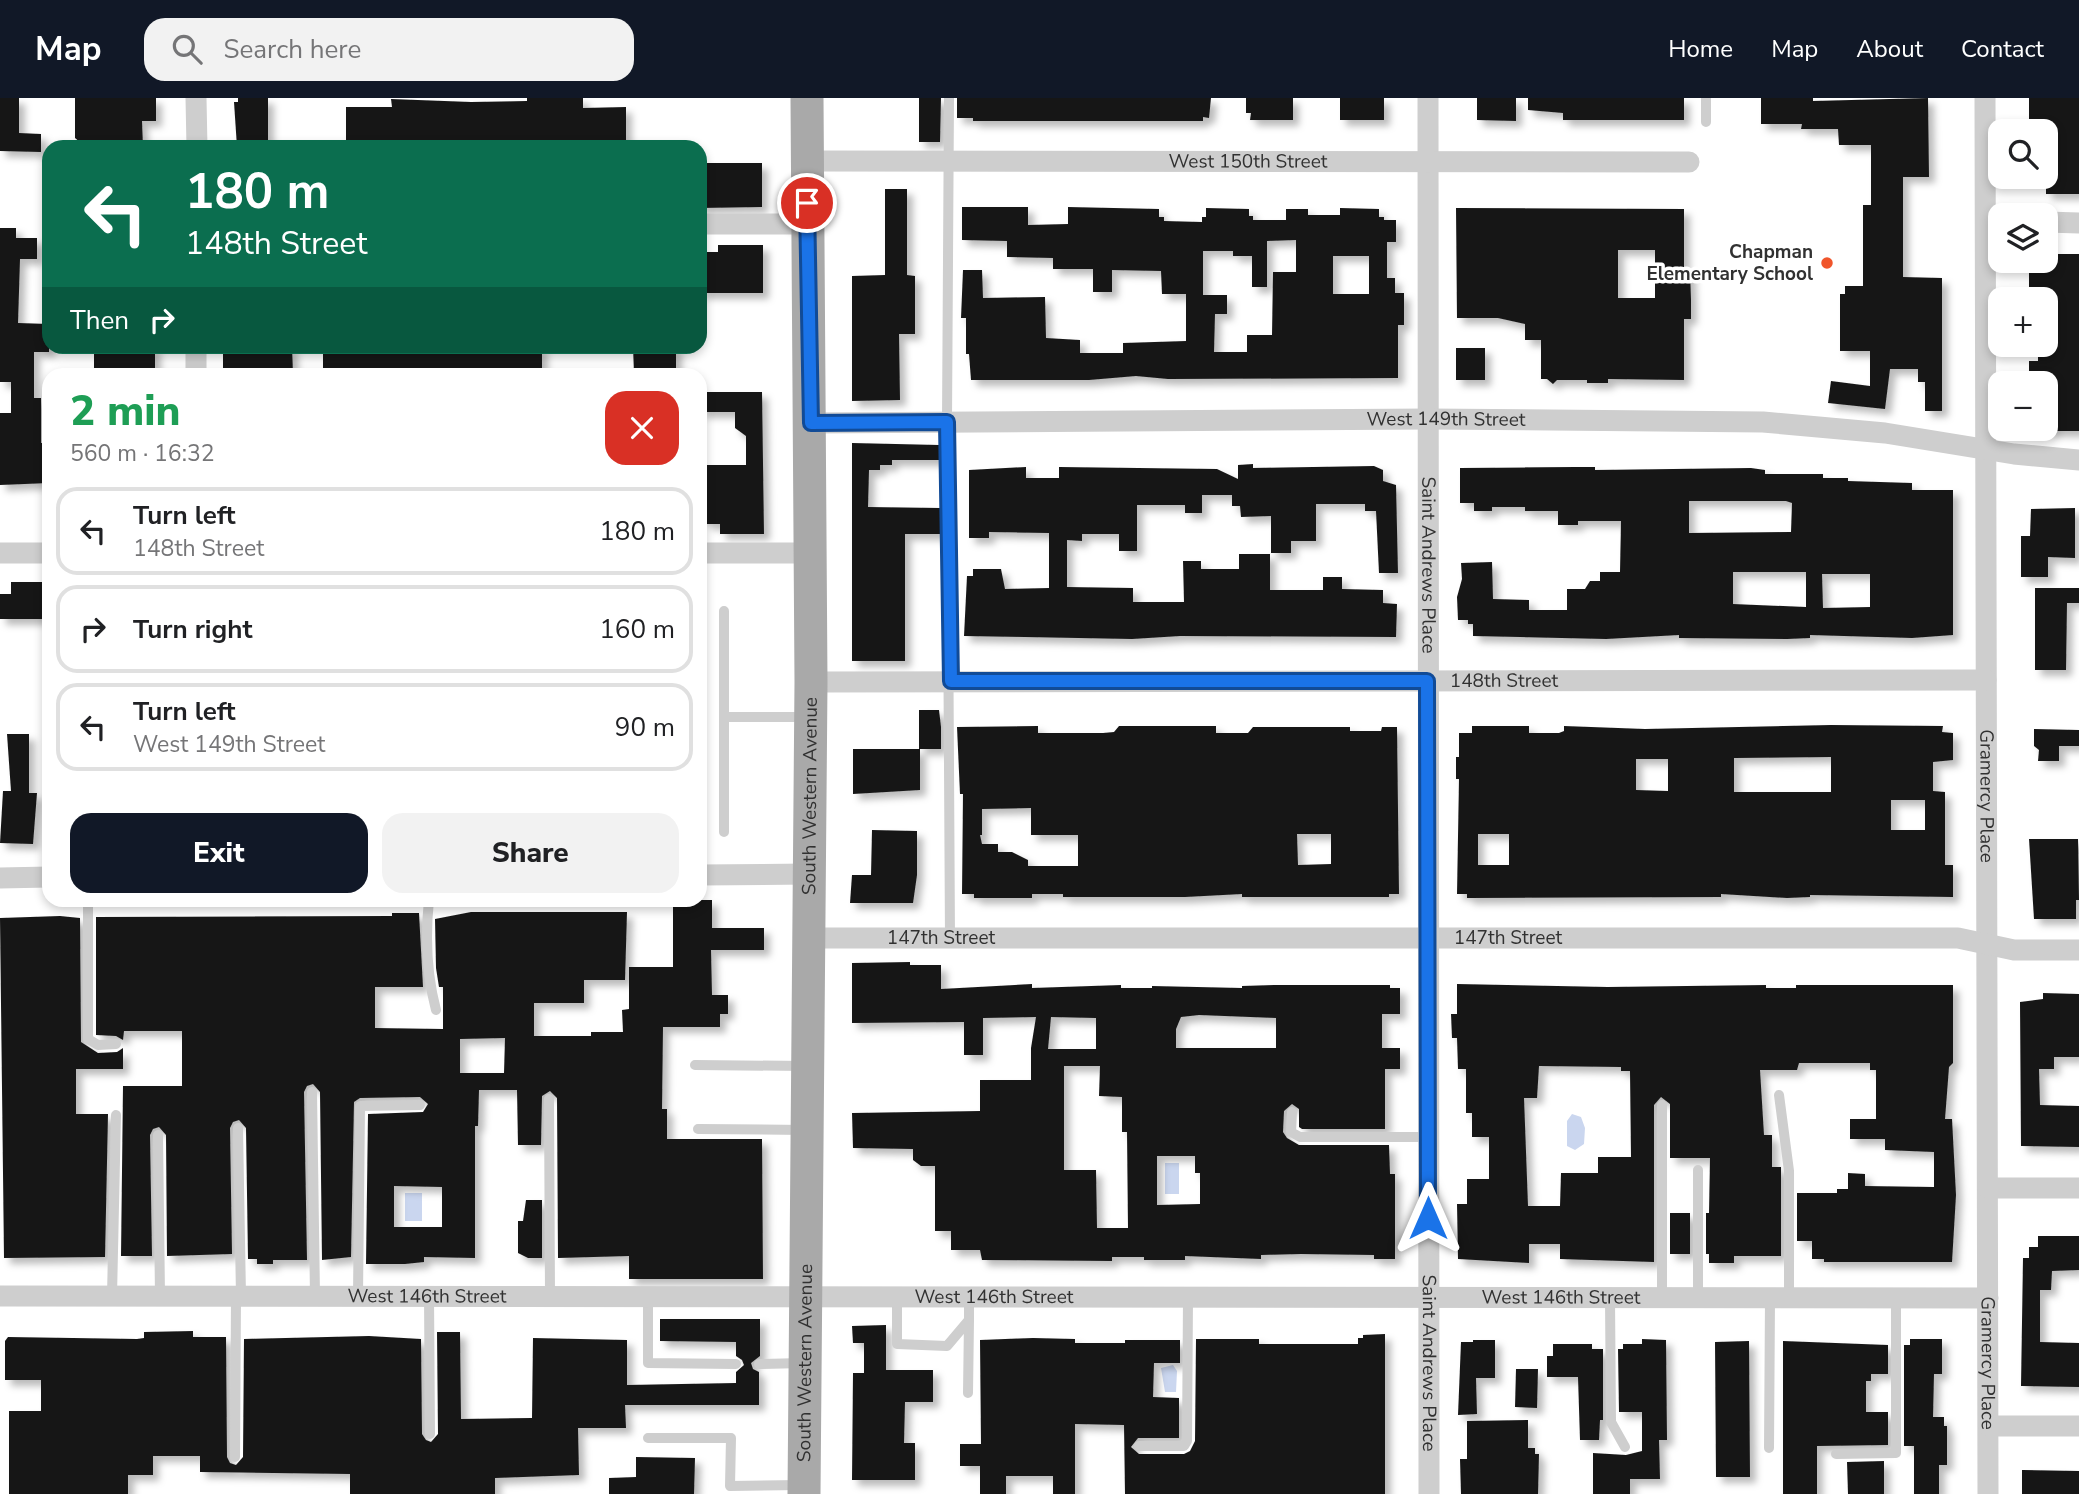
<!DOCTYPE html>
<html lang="en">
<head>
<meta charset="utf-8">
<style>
  :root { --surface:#fff; --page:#f2f2f2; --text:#202124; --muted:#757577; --line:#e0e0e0; --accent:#111827 }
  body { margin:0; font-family:"Nunito Sans",sans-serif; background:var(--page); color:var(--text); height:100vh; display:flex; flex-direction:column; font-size:26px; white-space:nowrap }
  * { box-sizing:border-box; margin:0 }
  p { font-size:23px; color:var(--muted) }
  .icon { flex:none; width:38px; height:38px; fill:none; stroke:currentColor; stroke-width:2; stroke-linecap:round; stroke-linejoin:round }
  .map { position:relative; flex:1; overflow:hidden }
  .drawer { position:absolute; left:42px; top:270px; width:665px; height:539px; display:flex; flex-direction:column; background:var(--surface); border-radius:21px; box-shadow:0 4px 10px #0003 }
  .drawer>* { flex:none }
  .guide { position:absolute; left:42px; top:42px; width:665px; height:214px; border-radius:21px; box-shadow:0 4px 10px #0003; background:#0b6e4f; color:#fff; overflow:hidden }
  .controls { position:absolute; left:1988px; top:21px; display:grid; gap:14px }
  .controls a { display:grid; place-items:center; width:70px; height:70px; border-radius:14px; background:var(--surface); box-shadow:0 4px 10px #0003; font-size:35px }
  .pin { position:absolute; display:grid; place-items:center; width:60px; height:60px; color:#fff; margin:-30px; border:4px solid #fff; border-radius:50%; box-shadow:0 2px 7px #0007 }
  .me { position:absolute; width:77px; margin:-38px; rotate:0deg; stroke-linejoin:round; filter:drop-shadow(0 0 5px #0008) }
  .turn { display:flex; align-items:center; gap:24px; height:147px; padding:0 28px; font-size:32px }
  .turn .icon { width:91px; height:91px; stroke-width:2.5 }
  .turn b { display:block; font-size:49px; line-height:60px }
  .then { display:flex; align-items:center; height:66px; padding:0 28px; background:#0003; gap:14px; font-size:26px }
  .round { display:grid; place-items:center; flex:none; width:74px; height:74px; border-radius:21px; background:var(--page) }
  .headline { display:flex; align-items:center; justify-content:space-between; height:119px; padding:0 28px }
  h1 { font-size:42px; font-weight:800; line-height:52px; color:#1e9e55 }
  .cta { display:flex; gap:14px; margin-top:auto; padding:14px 28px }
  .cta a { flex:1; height:80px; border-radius:21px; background:var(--accent); color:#fff; font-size:28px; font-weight:800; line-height:80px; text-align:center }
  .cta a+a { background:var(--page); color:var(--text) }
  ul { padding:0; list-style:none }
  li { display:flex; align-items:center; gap:21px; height:88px; margin:0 14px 10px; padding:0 14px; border:4px solid var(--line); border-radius:21px }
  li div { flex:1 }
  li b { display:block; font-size:26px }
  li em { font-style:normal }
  header { display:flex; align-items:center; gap:42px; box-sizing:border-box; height:98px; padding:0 35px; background:var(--accent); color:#fff }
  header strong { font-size:33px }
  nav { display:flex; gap:38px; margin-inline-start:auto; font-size:24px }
  .search { width:490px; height:63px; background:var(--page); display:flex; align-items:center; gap:18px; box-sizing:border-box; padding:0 24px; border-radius:21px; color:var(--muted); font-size:26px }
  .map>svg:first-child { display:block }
  .water { fill:#cad6ef }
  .building { fill:#181818; fill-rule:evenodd; filter:url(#shadow) }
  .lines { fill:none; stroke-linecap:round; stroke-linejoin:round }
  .lane { stroke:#cecece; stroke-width:10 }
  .street { stroke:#cecece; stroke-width:21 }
  .primary { stroke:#a9a9a9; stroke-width:33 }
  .route-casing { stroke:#114b97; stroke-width:18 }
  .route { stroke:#1a73e8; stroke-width:12 }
  .poi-dot { fill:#f0552b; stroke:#fff; stroke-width:2.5 }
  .labels { text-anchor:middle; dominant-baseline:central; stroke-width:7; stroke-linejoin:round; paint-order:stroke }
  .street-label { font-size:19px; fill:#313131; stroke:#fff }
  .poi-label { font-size:19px; font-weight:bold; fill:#313131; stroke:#fff; text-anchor:end }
</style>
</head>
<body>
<header>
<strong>Map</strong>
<div class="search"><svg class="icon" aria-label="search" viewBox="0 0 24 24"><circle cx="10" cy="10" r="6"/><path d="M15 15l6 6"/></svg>Search here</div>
<nav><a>Home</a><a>Map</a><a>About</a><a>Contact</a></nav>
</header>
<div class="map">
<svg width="2079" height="1396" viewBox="0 0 2079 1396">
  <defs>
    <filter id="shadow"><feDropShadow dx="6" dy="6" stdDeviation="3.5" flood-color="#0004"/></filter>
  </defs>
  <rect width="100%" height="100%" fill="#fff"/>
  <path class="water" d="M1572 1016 1581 1019 1585 1030 1584 1046 1575 1052 1567 1048V1023Z
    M1165 1065H1179V1096H1165Z
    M405 1095H422V1123H405Z
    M1173 1267 1177 1273 1176 1294H1165L1161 1270Z"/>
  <path class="building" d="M0 0H19V35L41 36V54L0 53Z
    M75 0H156V23H142L143 49H119V45H81L75 40Z
    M238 0H268V49H237L234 4H238Z
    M527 0H583V10L626 9V49H430V45H376V49H346V9H392L391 1 471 4 527 3Z
    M919 0H941L940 44H919Z
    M957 0H1211L1209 20 1203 19V23H973V20H957Z
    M1246 0H1293V22H1250L1251 15H1246Z
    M1340 0H1384V22H1340Z
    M1477 0H1516V23L1477 22Z
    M1528 0H1684V22H1563V15L1528 12Z
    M1761 0H1813V3L1928 0 1929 79H1903V179L1942 180V313H1925V284H1918V271H1890L1885 311 1828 305 1831 283 1870 288V253H1840V196H1845V188H1863V107H1871V47H1839L1838 31H1801L1802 26H1761Z
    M2029 0H2079V96H2046V33H2029Z
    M700 65H762V109L700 110Z
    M885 91H907V177L915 178V236H899L900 302 852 303V178L885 177Z
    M962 109H1028V127L1068 126V109L1159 111V119H1164V123L1202 124V119H1206V110L1249 111V118H1253V122H1286V111H1308V117H1340V110L1379 111V119H1384V122H1396V144H1387V180H1395V195H1404V227H1398V280L1168 281 1136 278 1089 282H971L969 256H966V220H961L963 172H982L983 200 1045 199 1046 240 1080 242V255H1123V245L1186 243V196H1162L1161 173 1112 172V194H1093V171H1053V160L1007 159V143L962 142ZM1296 142V174H1273L1272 237H1247V254H1214L1215 216H1227V197H1203V153H1233V158H1252V189H1267V143ZM1333 158H1369V196H1333Z
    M1456 110 1684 111V172H1690L1691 202V221H1684V282L1608 281V285H1587V282H1557L1553 286 1547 281H1541V242H1525V226L1498 220H1457ZM1618 152H1655V200H1618Z
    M0 130H16V140H37V161H20L18 225 49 226V254H34V300H41V345H49V385L0 387V315H11V284H0Z
    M718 147H763V195H700V154H718Z
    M2046 156H2079V333H2046V285H2029V263H2038V250H2046V194H2029V166L2031 163H2046Z
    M102 248H155V276L94 273V256H102Z
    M223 248H292L293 276H226L223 273Z
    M323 248H542V276H323Z
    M633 248H676V276H634Z
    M1456 250H1485V282H1456Z
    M700 294H762L764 436H720V426H706V421H700V367H746V338L735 330V314H700Z
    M852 345 939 347V362H892V367H880V372H869L868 409 940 410V436H905V563H852Z
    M1253 366V370L1374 368 1383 372V383L1396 387 1398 475H1379L1376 413H1365V406H1316V443H1291V455H1271V418L1241 419 1240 408H1232V397H1202V415H1185V407H1137V453H1119V436H1082V443L1067 442V489L1133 490V504H1184L1183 463H1201V471H1239V456H1270V492H1323V479H1342V491L1383 492V505L1397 506 1396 539 1180 538 1132 541 964 538 967 478H973V471H1001L1005 491 1049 490V435L989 434V440H969V372L1026 369V380H1059V369L1217 371 1238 381V367Z
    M1576 369H1595V372L1751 370 1765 372V376H1823V380H1848V383L1912 385V392H1953V537L1912 540 1810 537V540L1787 541 1679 540V537L1606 541 1473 538V526H1468V522H1458L1457 499 1462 481 1461 465 1492 464 1493 501 1529 502V512H1567V491H1585L1590 483H1600V474H1620L1621 423H1578V427H1558V413H1525V409H1492V413H1474V405H1460V370ZM1689 403H1786L1792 405 1791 434 1689 435ZM1733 474H1806V509L1733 506ZM1822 476H1870V509L1823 510Z
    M2075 410V460L2048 459V479H2021V438H2030L2031 411Z
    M11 484H49V521H0V496H11Z
    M2035 490H2079V505H2067L2066 572H2035Z
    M919 612H939L941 629V651H920V692L853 696V651H919Z
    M1831 627 1943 628 1942 634 1953 635V662L1933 664V693L1945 694V767H1953V799L1810 797V799L1787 800 1721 796V799L1467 800V796H1457L1459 681H1456V659H1459V635H1472V628H1529V635H1559L1564 633V628L1645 631ZM1831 659V694H1734V660ZM1636 661H1668V693L1636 692ZM1891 702H1925V732H1891ZM1478 736H1509V767H1478Z
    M1038 628V635H1103L1114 634 1119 628H1216V635H1248L1253 629H1350V633H1381L1382 629H1397L1399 796H1389V799H1242V796L1185 799H1063V796H1032V800H974V796H962L963 696H960L957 629ZM1031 710V737H1078V768H1028V762L1012 754H998V746H982L980 737H982V711ZM1297 736H1331V766L1298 767Z
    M2034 631 2079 632V648H2059V663H2038L2039 652 2034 648Z
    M7 636H29V695H37L33 746 0 745 3 693H11Z
    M872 732 917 733V777L913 805H850L852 777H871Z
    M2029 741H2078L2079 802H2076V821H2034Z
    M673 802H712V830H764V852H711L712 897H728V916H720V929H663L662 1011H667V1041H762L763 1181H629V1158L558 1160 557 1000 550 993 542 998 541 1047H518L517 992H479L478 1028H475V1160L424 1159V1164L405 1166H366L368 1016 423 1014 428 1006 420 999 360 1000 354 1004 351 1159 322 1162 320 994 313 986 307 988 304 994 307 1162H273V1166H257V1161H248L246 1030 239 1022 233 1024 230 1030 232 1156 167 1158 166 1037 159 1029 153 1031 150 1037 152 1158H121L123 988H182V933H124L123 942 116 938 96 937V819L392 818V815H419L423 889H375V930L443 931V889H439L436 870 435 821 471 814H627L625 882H584V905H534V938H591V934H623L622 912 629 911V869H673ZM505 940 504 975H460V941ZM394 1088 442 1089V1129H394Z
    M60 818 80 820 81 944 98 955 117 954 123 950V971H76V1016H108L105 1159 4 1160 0 820Z
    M910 864V867H941V891L1032 886V890L1121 887V890H1152V888L1242 890V888L1274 887H1390V890H1400V916H1382V950H1400V971H1385V1031H1302L1299 1029V1011L1292 1006 1284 1013 1283 1034 1287 1040 1299 1047H1389L1390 1076H1395V1161H1374V1157L1301 1156 1261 1157V1161L1185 1158V1162H1144V1159H1112V1163L982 1162 980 1152H951V1133H935V1068H921L913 1062V1051L853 1050 852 1015 980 1013V982H1031V950L1036 919 983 920V957H964V924L852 925V865ZM1199 917 1276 920V950H1176V931L1181 919ZM1051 919 1096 920V951H1048ZM1064 968H1100L1099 998 1122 999V1034H1127L1128 1130H1097L1096 1072H1064ZM1157 1058H1195V1075H1200V1106L1157 1107Z
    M1457 886 1608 889 1766 887V890H1796V887H1953V965L1949 969 1945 1021H1952L1956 1097 1952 1164H1824V1161H1812V1143H1797V1095H1837V1091H1848V1075L1865 1076V1088L1934 1089V1054L1885 1052V1041H1850V1021H1876V972H1870V965H1799L1797 972H1760L1764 1037H1772V1069H1781V1158H1734V1165H1709V1156H1706V1115H1709L1710 1060H1670V1006L1661 999 1654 1007V1164L1560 1161V1146H1529V1165L1458 1161 1457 1106H1467V1081H1489V1039H1472V1015H1466V971H1458L1457 940H1452L1451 916H1457ZM1539 968 1621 969V973H1630L1631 1059H1598V1075H1561L1560 1108H1528L1524 1000H1537Z
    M2043 895 2079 896V959H2054V971H2039L2040 1007 2079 1008V1049L2021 1048 2020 904 2043 901Z
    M526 1102H542V1160H528L518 1155V1123H523Z
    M1670 1115H1690V1156H1670Z
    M2038 1138H2079V1172L2052 1173 2051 1192H2040V1244L2079 1245V1289L2021 1288 2023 1160H2029V1149H2038Z
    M660 1221H760V1258L751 1265 753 1271 759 1274V1307H625L626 1330H578L579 1377 495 1380V1396H350V1376L200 1374V1358H153V1377H128V1396H9V1313H41V1282H5V1243L8 1239 137 1241 144 1240V1234L193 1233V1239H226L227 1359 230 1365 236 1367 243 1359 244 1241 369 1238 421 1241 422 1336 426 1342 431 1344 438 1336 437 1234H460L461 1321 532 1320 533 1240 627 1242V1287L736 1285V1274L744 1267 742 1262 736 1258V1244L660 1243Z
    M886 1227V1272H933V1304H905L904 1345H915V1382H852L853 1275H864V1245H853L852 1228Z
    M1385 1236V1396H1125L1124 1327 1075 1326V1396H1053V1378H1006V1396H980V1368H960V1346H981L980 1242 1033 1240 1075 1241V1245H1125V1242H1180V1265H1154L1153 1299 1179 1300V1340H1138L1131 1349 1139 1356H1184L1190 1353 1195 1343 1196 1241H1259V1246H1358V1240H1363V1237Z
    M1642 1241 1666 1242 1667 1342H1659L1660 1381H1630V1396H1593V1355L1626 1357 1642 1353V1314H1619L1618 1251H1623V1246H1642Z
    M1910 1241H1942V1276H1934L1933 1319H1944V1328H1947V1367H1939V1396H1914V1348H1904V1247H1910Z
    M1473 1242H1495V1280H1476L1477 1316 1458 1317 1461 1244H1473Z
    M1749 1243 1750 1379H1716L1715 1244Z
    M1783 1243 1888 1247V1276H1871V1283H1866V1314H1888V1347L1817 1348V1396H1783Z
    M1553 1246H1592V1251H1603V1322H1600L1599 1342H1580L1578 1279H1547V1258H1553Z
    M1516 1271H1538L1537 1310 1515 1309Z
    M1528 1322V1350H1535V1356H1539L1538 1396H1461L1460 1361H1467V1323Z
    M636 1359 695 1360 694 1396H609V1380L636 1379Z
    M1884 1363V1396H1848L1847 1364Z
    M2022 1372 2079 1373V1396H2022Z"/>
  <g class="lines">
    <path class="lane" d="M949 0 947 324 950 841
      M1706 0V24
      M724 513V619H808
      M724 619V734
      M88 802V941L98 947 116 946
      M429 802C425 840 426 874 436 912
      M695 967 805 968
      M312 994 315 1198
      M1779 997 1789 1073V1200
      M549 1001 550 1198
      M1662 1007V1201
      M1292 1014 1291 1034 1300 1039H1428
      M238 1030 241 1198
      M698 1031 805 1032
      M158 1037 160 1198
      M112 1198 116 1017
      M358 1198 360 1008 420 1007
      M429 1198 430 1336
      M648 1198V1265L736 1266
      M897 1199V1246L947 1248 969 1222V1199
      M1610 1201 1611 1324 1625 1349
      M1698 1201V1072
      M759 1266 803 1265
      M968 1295 969 1222
      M648 1340H731L730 1388 801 1387
      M1139 1348H1184L1187 1343 1188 1200
      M1769 1350 1770 1200
      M1836 1356 1896 1355V1200
      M235 1359 236 1198"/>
    <g class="street">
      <path d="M196 0 197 49"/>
      <path id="s1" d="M1428 0 1429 1396"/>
      <path id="s2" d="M1985 0 1988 1396"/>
      <path id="s3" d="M807 63 1689 64"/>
      <path d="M2046 124 2079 125"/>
      <path d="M700 126H807"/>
      <path d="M196 276V248"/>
      <path id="s4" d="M811 325 1429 321 1763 324 1885 335 2014 356 2079 362"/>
      <path d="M0 455H49"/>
      <path d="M700 455H810"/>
      <path id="s5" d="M811 584 1986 582"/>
      <path d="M700 777 809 776"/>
      <path d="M0 780 49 779"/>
      <path id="s6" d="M808 840H1958L2014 852H2079"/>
      <path d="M1988 1090H2079"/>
      <path id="s7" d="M0 1198 1988 1200"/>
      <path d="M1989 1328H2079"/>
    </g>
    <path class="primary" id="s8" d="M804 1396 811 584 807 0"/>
  </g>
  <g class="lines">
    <g class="route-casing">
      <path id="route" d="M807 105 811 325 947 324 951 583H1427L1428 1120"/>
    </g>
    <use href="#route" class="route"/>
  </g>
  <circle class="poi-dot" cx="1827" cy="165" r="7"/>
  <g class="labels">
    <g class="street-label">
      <text stroke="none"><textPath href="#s3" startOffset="441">West 150th Street</textPath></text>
      <text stroke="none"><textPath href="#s4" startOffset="635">West 149th Street</textPath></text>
      <text stroke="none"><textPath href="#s1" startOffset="467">Saint Andrews Place</textPath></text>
      <text stroke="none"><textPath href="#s5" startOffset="693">148th Street</textPath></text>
      <text stroke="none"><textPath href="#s8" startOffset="698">South Western Avenue</textPath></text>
      <text stroke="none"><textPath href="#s2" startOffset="698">Gramercy Place</textPath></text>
      <text stroke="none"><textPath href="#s6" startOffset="133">147th Street</textPath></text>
      <text stroke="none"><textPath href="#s6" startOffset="700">147th Street</textPath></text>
      <text stroke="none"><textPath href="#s7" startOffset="427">West 146th Street</textPath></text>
      <text stroke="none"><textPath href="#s7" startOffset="994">West 146th Street</textPath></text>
      <text stroke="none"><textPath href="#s7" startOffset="1561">West 146th Street</textPath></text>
      <text stroke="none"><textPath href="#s8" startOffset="131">South Western Avenue</textPath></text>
      <text stroke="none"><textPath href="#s1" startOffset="1265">Saint Andrews Place</textPath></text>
      <text stroke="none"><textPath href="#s2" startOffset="1265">Gramercy Place</textPath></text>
    </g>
    <g class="poi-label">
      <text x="1813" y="154">Chapman<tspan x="1813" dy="22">Elementary School</tspan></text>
    </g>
  </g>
</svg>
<div class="controls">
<a><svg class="icon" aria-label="search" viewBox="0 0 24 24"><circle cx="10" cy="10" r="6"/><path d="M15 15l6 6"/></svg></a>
<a><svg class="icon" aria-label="layers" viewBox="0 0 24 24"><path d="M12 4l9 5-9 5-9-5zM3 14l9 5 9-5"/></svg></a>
<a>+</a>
<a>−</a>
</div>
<div class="pin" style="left:807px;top:105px;background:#d93025"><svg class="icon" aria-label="arrive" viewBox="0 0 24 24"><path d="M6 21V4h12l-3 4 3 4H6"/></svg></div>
<svg class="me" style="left:1428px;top:1120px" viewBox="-20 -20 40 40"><path d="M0-17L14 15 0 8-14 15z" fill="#1a73e8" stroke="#fff" stroke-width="4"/></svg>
<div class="guide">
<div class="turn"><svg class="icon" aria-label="left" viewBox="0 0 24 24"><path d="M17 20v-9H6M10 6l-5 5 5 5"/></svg><div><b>180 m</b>148th Street</div></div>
<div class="then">Then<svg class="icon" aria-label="right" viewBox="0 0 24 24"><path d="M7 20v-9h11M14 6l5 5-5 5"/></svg></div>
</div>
<section class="drawer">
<div class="headline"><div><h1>2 min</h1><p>560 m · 16:32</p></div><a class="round" style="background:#d93025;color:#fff"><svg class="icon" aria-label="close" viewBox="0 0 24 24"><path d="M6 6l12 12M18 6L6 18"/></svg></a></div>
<ul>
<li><svg class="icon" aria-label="left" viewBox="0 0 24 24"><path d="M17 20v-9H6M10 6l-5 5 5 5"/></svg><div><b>Turn left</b><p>148th Street</p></div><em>180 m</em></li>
<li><svg class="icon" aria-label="right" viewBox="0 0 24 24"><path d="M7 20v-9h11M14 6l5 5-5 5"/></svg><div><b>Turn right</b></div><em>160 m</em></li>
<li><svg class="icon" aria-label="left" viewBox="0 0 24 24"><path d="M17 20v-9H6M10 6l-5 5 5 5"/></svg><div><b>Turn left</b><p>West 149th Street</p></div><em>90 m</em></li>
</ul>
<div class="cta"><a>Exit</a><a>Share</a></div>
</section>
</div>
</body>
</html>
